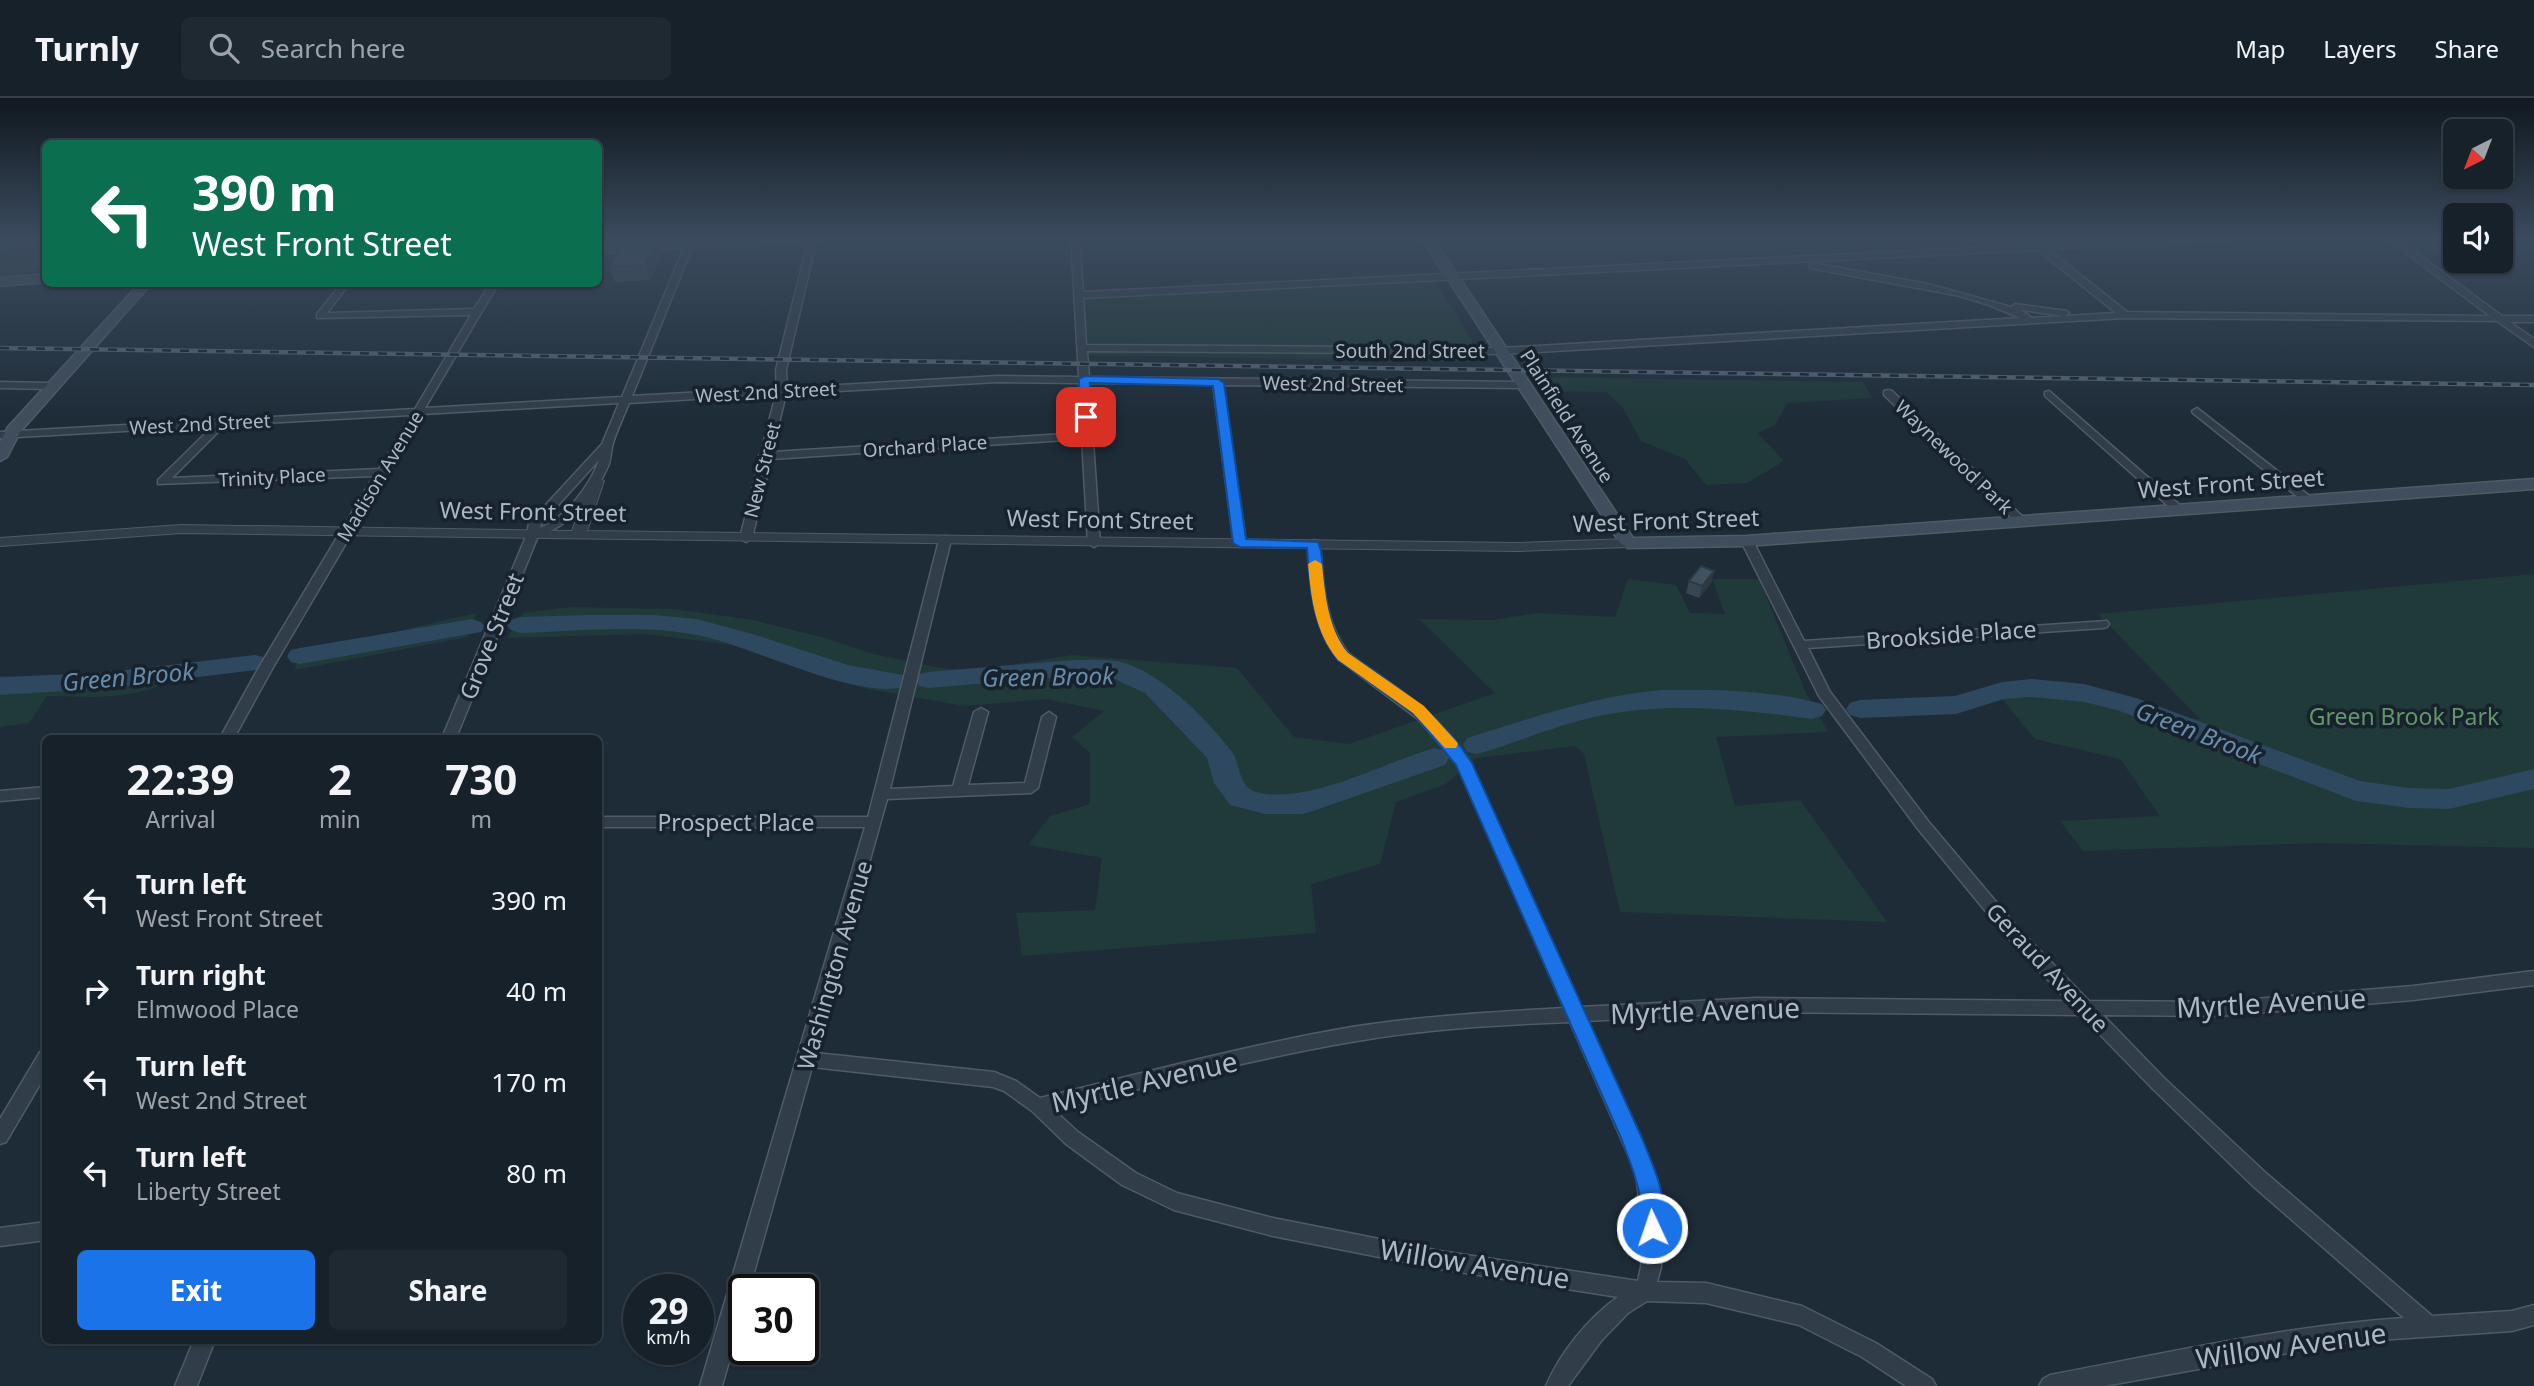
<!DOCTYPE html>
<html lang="en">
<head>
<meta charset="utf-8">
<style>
  :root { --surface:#16212a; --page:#1f2932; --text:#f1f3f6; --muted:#9ea3a8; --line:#353e47; --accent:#1a73e8 }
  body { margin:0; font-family:"Noto Sans",sans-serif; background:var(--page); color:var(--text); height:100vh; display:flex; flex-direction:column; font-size:26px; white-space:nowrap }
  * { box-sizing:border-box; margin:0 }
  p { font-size:23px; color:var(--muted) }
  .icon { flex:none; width:38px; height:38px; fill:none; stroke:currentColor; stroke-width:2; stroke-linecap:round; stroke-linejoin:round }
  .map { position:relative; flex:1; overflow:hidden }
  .sheet { position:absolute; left:42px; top:637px; width:560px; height:609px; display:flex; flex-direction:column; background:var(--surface); border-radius:10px; box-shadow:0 2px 5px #0004,0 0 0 2px var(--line) }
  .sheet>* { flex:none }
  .hud { position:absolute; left:42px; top:42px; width:560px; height:147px; border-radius:10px; box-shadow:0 2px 5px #0004,0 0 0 2px var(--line); background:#0b6e4f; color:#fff; overflow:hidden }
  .needle { width:46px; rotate:222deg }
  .controls { position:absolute; left:2443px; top:21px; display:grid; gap:14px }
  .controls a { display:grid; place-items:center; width:70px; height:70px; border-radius:10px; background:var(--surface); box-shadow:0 2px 5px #0004,0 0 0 2px var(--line); font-size:35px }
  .speed { position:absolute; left:623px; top:1176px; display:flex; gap:14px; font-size:35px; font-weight:700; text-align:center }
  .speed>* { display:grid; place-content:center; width:91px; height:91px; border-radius:50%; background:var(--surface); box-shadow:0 2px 5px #0004,0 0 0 2px var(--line); line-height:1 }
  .speed small { font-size:18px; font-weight:400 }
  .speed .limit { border:4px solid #111; border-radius:10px; background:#fff; color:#111 }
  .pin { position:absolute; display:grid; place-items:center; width:60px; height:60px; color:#fff; margin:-30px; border-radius:14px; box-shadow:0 4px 10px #0006 }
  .me { position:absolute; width:77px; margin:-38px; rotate:357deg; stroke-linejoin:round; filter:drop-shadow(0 0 5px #0008) }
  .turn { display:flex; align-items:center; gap:24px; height:147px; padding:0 35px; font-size:32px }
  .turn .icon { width:91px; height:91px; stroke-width:2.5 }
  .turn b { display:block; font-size:49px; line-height:60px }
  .eta { display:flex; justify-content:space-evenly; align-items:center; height:119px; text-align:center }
  .eta b { font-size:42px; font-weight:700; line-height:49px }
  .cta { display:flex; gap:14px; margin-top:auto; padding:14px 35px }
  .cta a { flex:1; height:80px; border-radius:10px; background:var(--accent); color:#fff; font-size:28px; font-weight:700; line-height:80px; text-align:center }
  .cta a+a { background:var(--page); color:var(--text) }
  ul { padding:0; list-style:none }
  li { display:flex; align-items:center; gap:21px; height:91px; padding:0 35px }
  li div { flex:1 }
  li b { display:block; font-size:26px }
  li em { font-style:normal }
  header { display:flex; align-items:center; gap:42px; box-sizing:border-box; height:98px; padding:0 35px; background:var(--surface); border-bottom:2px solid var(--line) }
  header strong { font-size:33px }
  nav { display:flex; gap:38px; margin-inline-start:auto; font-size:24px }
  .search { width:490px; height:63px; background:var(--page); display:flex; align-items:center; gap:18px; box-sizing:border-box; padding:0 24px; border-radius:10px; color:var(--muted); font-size:26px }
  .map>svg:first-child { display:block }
  .green { fill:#203939 }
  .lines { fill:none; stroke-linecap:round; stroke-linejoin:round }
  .river { fill:#2d485f; fill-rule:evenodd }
  .minor-casing { stroke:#4f5b67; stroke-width:3 }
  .tertiary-casing { stroke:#4f5b67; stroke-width:2 }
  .secondary-casing { stroke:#4f5b67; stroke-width:3 }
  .minor { fill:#313d48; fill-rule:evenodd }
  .tertiary { fill:#313d48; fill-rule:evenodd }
  .secondary { fill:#3f4d5c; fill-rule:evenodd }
  .rail-casing { stroke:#536270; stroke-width:4.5 }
  .rail { stroke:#17222d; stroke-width:2.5; stroke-dasharray:9; stroke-linecap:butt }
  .wall { fill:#374653 }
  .shaded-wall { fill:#2d3943 }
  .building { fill:#405160; stroke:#2d3943; stroke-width:2 }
  .route { fill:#1a73e8; stroke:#114b97; stroke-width:2 }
  .slow { fill:#f59e0b }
  .labels { text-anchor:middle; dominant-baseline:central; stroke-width:7; stroke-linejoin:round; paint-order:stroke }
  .far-street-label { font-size:19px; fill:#abb8c6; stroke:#17222d }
  .street-label { font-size:23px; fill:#abb8c6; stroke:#17222d }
  .park-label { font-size:23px; fill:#619768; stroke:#17222d }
  .water-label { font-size:24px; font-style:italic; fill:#688dac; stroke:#17222d }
  .near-street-label { font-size:28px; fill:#abb8c6; stroke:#17222d }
</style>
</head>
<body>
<header>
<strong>Turnly</strong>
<div class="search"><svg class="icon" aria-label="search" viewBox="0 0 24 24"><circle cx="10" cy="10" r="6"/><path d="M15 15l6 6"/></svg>Search here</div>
<nav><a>Map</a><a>Layers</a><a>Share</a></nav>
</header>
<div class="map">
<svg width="2534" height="1288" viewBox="0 0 2534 1288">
  <rect width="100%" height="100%" fill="#1e2c38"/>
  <path class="green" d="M1433 180 1485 264 1085 257 1082 198Z
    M1538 279 1863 284 1872 300 1787 305 1775 327 1758 335 1784 363 1747 385 1706 387 1685 361 1641 343 1623 310 1606 294 1541 293Z
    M2534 476V750L2320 745 2083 753 2060 723 2160 718 2120 661 2035 641 1992 589 2065 583 2186 620 2200 621 2098 516Z
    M1628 481 1676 487 1690 515 1725 516 1712 481H1759L1805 593 1828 634 1716 639 1735 708 1800 702 1887 824 1620 814 1584 656 1575 648 1477 660 1446 686 1396 704 1380 766 1311 786 1316 835 1022 858 1016 815 1095 812 1102 760 1028 747 1050 718 1090 706V655L1072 639 1104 613 1046 601 964 608 863 590 733 547 646 536 507 540 523 515 570 509 674 511 753 522 825 540 873 556 941 570 973 573 1072 557 1237 570 1294 639 1349 646 1495 595 1419 521 1492 522 1537 515 1615 519Z
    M477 515 468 539 295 572 298 555C359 545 417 527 477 515Z
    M189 567C153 605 96 599 47 598L29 625 0 629V582Z"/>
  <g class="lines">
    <path class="river" d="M586 517H653L697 521 756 537 848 567 903 577 907 583 903 589C855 602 750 547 697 537 639 526 578 533 520 535L511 532 507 527 511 522 520 519Z
      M472 521 481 524 485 529 481 534 300 566 291 564 287 558 291 552 300 550Z
      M255 557 264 559 268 565 264 571 100 591 0 597V579L100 575Z
      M1074 562C1088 562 1103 561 1117 563 1158 572 1203 617 1229 650 1245 668 1233 692 1266 696 1321 701 1382 665 1435 650L1445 653 1449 660 1445 667 1313 713 1303 716H1265L1230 707 1214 685 1207 660 1145 595 1110 579 1074 578 928 590 919 588 915 582 919 576 928 574Z
      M2031 581 2084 586 2136 600 2360 683 2409 690 2449 691 2534 671V691L2449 711 2409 710 2356 703 2117 612 2084 604 2031 599 2004 601 1956 616 1860 620 1850 617 1846 611 1850 605 1860 602 1955 598 2002 584Z
      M1661 592C1713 591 1771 592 1822 606L1826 612 1822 618 1812 621C1739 611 1667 603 1594 619 1554 628 1516 645 1477 656L1467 654 1463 647 1467 640C1532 620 1593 598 1661 592Z"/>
    <g class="minor-casing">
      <path id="minor" d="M688 140H696L632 298 777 290 776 272 809 140H817L786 272 787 290 997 278 1079 279 1071 140H1079L1083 194 2032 147 2024 140H2034L2041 146 2164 140H2227L2223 143 2048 151 2127 214 2490 218 2386 140H2396L2502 218H2534V224H2510L2534 241V249L2497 223 2125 220 1501 256 1087 253 1089 279 1522 284 1527 287 1522 290 1223 287 1246 445 1240 449 1234 445 1213 286 1089 285 1100 445 1094 449 1088 445 1082 341 771 361 752 440 746 444 740 440 760 360 759 358 761 355 776 296 629 305C624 318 617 332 613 345 611 352 611 359 609 366 596 397 570 428 538 438L456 640H442L527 436 529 425 602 346 619 305 422 316 272 571 234 640H220L258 571 374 378 158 386V382L213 328 0 340V334L415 311 471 217 317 220V216L341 186H349L327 215 474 211 490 186H498L425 310 622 299ZM2038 152 2116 215 2064 218 2069 215 2067 213 2015 206 2011 209 1928 186 1813 165 1809 168 1810 170 1960 198 1989 207 2020 220 1501 250 1086 247 1083 200ZM2021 212 2064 218 2032 220ZM997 284 1079 285 1082 335 772 354 786 296ZM411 317 379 371 172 380 225 327ZM599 362C590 388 566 419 540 430L541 426Z
        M0 284 51 285 56 288 51 291 0 290Z
        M1888 292 1892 293 2025 421V425H2017L1884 297V293Z
        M2049 293 2183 410V414H2175L2045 298V294Z
        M2197 310 2312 400V404H2304L2193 315 2192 313Z
        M945 438 951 442 890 691 953 688 974 614 981 610 988 614 968 687 1025 685 1042 619 1049 614 1056 619 1038 690 1031 695 887 701 816 955 994 974 1016 983 1040 1000C1144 975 1247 947 1352 929 1422 918 1493 914 1564 910L1458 667 1418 621 1338 561 1328 546 1322 533 1314 505 1308 446 1314 442 1320 446C1323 484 1324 523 1348 555L1428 615 1469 662 1580 909 1756 900 2068 903 2006 838 1918 731 1819 598 1741 443 1747 439 1753 443 1804 543 2107 523 2109 526 2107 529 2103 530 1808 550 1830 594 1928 723 2018 830 2089 903 2218 904 2413 888 2534 873V887L2413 902 2218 918 2103 917 2164 980 2267 1076 2432 1218 2512 1213 2534 1207V1227L2512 1233 2349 1244 2104 1288H2039L2043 1281 2050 1277C2167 1255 2285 1228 2404 1220L2253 1088 2152 990 2081 917 1756 914 1586 923 1654 1075 1662 1135 1661 1169 1657 1184 1706 1185 1802 1208 1876 1245 1932 1281 1936 1288H1906L1862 1259 1799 1227 1706 1205 1647 1203 1628 1215 1601 1243 1568 1288H1546C1560 1255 1588 1220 1618 1199L1440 1171 1273 1138 1174 1112 1122 1087 1066 1046 1032 1013 1004 993 993 989 812 969 749 1192H744V1210L722 1288H700L865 729H598V719H868L939 442ZM1570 924 1636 1075 1643 1135 1641 1169 1638 1183 1440 1153 1273 1120 1177 1095 1136 1075 1078 1034 1054 1012C1153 988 1251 961 1351 944 1423 931 1497 927 1570 924Z
        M46 689V699L0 703V693Z
        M46 952V976L6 1044 0 1046V1021L40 954Z
        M46 1124V1142L0 1148V1130Z
        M194 1242H215L197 1288H175Z"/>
    </g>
    <g class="tertiary-casing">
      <path id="tertiary" d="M597 379 604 383 587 433 1517 445 1628 441 1635 445 1628 449 1517 453 181 435 0 448V440L181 427 572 433 590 383Z"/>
    </g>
    <g class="secondary-casing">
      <path id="secondary" d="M739 140H823L817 143 598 155V147Z
        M1421 140H1433L1633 440 1747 438 2534 381V391L1747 448 1628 450 1620 445Z
        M46 176V184L0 188V180Z
        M139 186H151L20 334 7 359 0 363V344L8 329Z"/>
    </g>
    <use href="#minor" class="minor"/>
    <use href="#tertiary" class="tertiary"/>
    <use href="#secondary" class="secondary"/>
    <g class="rail-casing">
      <path id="rail" d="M0 250 2534 287"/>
    </g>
    <use href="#rail" class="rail"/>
  </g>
  <path class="wall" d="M657 142 661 157 650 182 615 184 610 169Z
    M1714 473 1711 485 1699 500 1686 495 1689 483Z"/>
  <path class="shaded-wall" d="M32 140H46V165L36 174 0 179V153Z
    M657 142 661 157 650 182 645 167Z
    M1714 473 1711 485 1699 500 1702 488Z"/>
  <path class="building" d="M0 140H32L21 150 0 153Z
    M657 142 645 167 610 169 623 144Z
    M1701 468 1714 473 1702 488 1689 483Z"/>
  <linearGradient id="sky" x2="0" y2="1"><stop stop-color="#10181f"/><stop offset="0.44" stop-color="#3b4b5e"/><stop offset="1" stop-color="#3b4b5e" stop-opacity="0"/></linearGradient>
  <rect width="2534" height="321" fill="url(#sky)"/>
  <path class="route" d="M1085 278 1218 281 1224 285 1246 441 1318 444C1323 453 1322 466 1323 477 1326 504 1330 534 1348 555 1395 587 1441 616 1472 665L1642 1040C1653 1068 1673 1107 1659 1137L1652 1140 1644 1137C1639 1126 1642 1115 1641 1104 1637 1081 1629 1061 1621 1040L1456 667 1413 615 1338 562C1312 530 1310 490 1307 450L1240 449 1233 445 1213 288 1090 285 1091 319 1086 323 1080 319 1079 281Z"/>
  <path class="slow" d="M1315 462 1322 466C1325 496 1328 531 1348 555L1424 608 1456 643 1458 646 1456 650H1445L1413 615 1338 562C1315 534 1311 500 1308 466Z"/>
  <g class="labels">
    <g class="far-street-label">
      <text x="1410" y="253">South 2nd Street</text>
      <text transform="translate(1333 286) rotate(1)">West 2nd Street</text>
      <text transform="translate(766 294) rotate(-3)">West 2nd Street</text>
      <text transform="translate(1567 318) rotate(57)">Plainfield Avenue</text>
      <text transform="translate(200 326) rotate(-3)">West 2nd Street</text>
      <text transform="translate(925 348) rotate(-4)">Orchard Place</text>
      <text transform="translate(1954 359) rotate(44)">Waynewood Park</text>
      <text transform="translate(762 372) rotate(-76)">New Street</text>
      <text transform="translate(380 378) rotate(-59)">Madison Avenue</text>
      <text transform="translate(272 379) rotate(-3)">Trinity Place</text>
    </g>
    <g class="street-label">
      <text transform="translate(2231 385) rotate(-4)">West Front Street</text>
      <text transform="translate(533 413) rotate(1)">West Front Street</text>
      <text transform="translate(1100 421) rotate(1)">West Front Street</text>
      <text transform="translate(1666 422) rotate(-2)">West Front Street</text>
      <text transform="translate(1951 536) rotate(-4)">Brookside Place</text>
      <text transform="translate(491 538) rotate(-68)">Grove Street</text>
      <text x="736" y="724">Prospect Place</text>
      <text transform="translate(834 867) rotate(-74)">Washington Avenue</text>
      <text transform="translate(2048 869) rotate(47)">Geraud Avenue</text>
    </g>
    <g class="park-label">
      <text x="2404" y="618">Green Brook Park</text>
    </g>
    <g class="water-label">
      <text transform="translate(128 578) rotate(-5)">Green Brook</text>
      <text transform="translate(1048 578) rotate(-1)">Green Brook</text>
      <text transform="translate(2199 634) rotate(21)">Green Brook</text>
    </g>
    <g class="near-street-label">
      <text transform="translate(2271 904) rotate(-3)">Myrtle Avenue</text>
      <text transform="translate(1705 912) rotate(-2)">Myrtle Avenue</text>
      <text transform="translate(1144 983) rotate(-13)">Myrtle Avenue</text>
      <text transform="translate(1475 1165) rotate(9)">Willow Avenue</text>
      <text transform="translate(2291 1247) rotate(-8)">Willow Avenue</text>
    </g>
  </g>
</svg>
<div class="controls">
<a><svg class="needle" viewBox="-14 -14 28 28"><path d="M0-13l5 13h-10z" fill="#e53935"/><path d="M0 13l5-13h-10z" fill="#9ea3a8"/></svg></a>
<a><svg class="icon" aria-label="sound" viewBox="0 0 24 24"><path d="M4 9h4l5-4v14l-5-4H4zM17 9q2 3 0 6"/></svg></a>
</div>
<div class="speed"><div>29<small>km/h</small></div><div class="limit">30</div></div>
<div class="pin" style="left:1086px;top:319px;background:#d93025"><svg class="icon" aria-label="arrive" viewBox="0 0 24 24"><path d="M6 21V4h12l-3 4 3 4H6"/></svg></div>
<svg class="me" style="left:1652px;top:1130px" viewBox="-20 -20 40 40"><circle r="17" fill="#1a73e8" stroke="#fff" stroke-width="3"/><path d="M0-11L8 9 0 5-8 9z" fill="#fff"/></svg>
<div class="hud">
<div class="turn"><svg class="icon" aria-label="left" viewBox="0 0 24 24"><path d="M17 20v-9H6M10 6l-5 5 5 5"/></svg><div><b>390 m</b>West Front Street</div></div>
</div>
<section class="sheet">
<div class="eta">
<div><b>22:39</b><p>Arrival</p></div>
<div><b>2</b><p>min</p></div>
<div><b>730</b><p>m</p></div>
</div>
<ul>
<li><svg class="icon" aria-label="left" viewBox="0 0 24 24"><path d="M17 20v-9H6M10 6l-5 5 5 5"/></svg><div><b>Turn left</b><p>West Front Street</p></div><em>390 m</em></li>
<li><svg class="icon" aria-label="right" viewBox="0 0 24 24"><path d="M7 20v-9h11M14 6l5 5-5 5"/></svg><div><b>Turn right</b><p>Elmwood Place</p></div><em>40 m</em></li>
<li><svg class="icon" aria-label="left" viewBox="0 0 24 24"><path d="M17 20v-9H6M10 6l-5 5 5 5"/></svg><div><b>Turn left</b><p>West 2nd Street</p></div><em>170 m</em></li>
<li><svg class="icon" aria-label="left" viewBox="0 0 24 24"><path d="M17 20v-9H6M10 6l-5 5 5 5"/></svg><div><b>Turn left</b><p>Liberty Street</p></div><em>80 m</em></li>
</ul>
<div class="cta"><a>Exit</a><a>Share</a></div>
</section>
</div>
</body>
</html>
